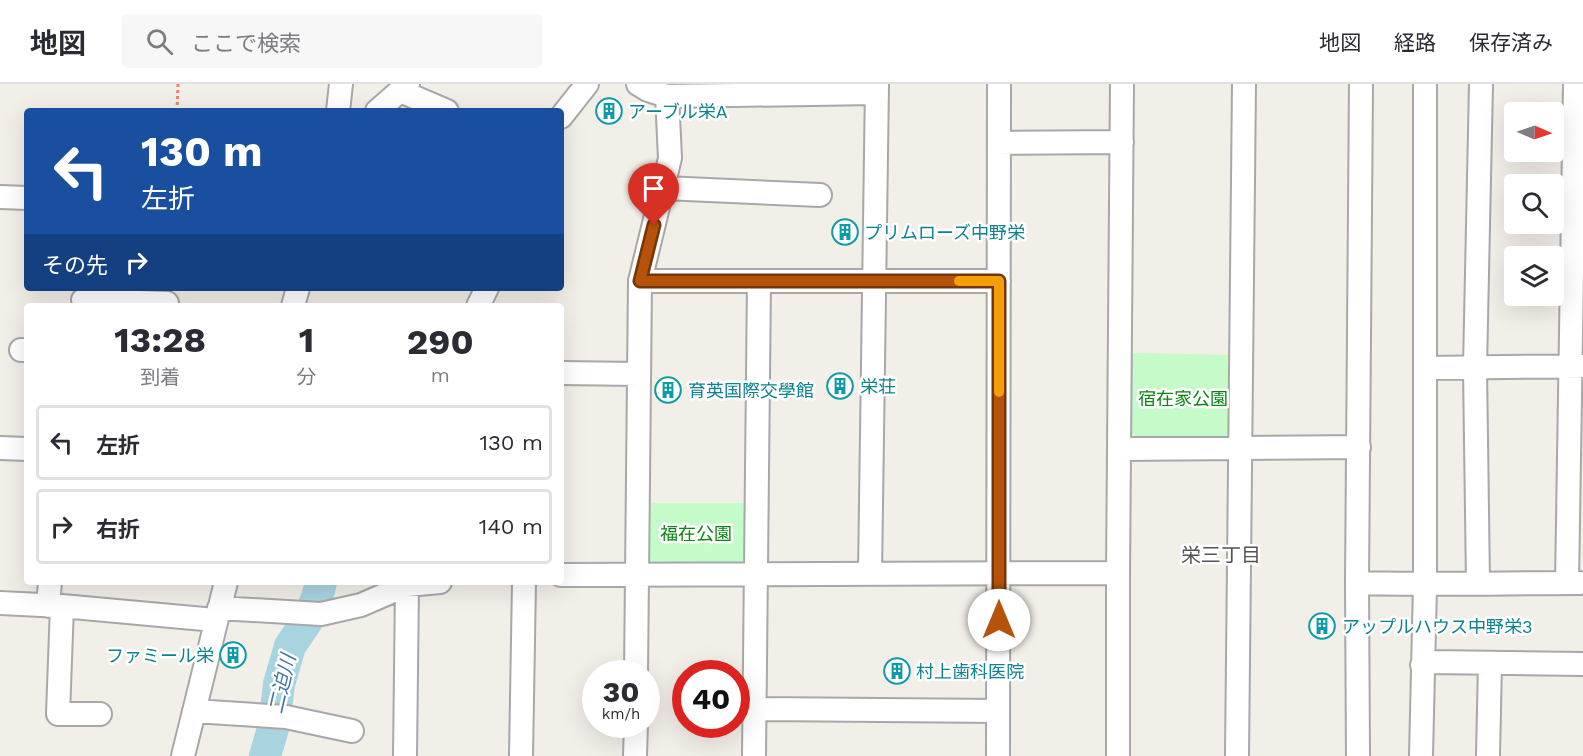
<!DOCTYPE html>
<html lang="ja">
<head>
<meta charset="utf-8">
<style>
  :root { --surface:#fff; --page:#f7f7f7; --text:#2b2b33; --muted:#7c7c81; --line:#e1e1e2 }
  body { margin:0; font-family:"Work Sans","Noto Sans JP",sans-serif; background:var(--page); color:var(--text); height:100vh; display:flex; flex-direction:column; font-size:22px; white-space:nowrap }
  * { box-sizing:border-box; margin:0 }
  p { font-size:20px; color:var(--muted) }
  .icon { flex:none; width:33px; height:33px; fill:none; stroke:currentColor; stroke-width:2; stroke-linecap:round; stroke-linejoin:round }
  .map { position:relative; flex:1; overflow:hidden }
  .side { position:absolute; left:24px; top:219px; width:540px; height:282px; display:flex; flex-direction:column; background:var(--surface); border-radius:6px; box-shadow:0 6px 24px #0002 }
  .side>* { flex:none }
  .top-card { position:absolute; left:24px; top:24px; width:540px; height:183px; border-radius:6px; box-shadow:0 6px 24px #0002; background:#1a4fa0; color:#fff; overflow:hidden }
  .needle { width:39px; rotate:92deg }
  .controls { position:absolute; left:1504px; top:18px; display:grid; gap:12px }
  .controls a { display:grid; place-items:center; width:60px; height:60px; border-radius:6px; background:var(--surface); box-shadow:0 6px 24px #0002; font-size:30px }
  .speed { position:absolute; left:582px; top:576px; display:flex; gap:12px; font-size:30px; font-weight:700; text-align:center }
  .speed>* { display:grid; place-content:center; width:78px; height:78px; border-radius:50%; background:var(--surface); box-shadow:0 6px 24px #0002; line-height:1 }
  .speed small { font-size:15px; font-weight:400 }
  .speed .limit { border:9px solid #d22; background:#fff; color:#111 }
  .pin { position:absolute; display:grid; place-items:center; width:51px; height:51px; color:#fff; margin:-62px -26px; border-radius:50% 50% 50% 0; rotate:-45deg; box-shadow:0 0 6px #0007 }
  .pin .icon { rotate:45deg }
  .me { position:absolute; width:66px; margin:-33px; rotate:0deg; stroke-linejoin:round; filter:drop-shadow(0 0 4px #0008) }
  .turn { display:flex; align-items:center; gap:21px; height:126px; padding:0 18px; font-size:27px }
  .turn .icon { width:78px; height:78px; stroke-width:2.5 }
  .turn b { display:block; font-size:42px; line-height:51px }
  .then { display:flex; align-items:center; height:57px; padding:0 18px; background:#0003; gap:12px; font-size:22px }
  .eta { display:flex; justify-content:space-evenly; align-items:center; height:102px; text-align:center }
  .eta b { font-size:36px; font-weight:700; line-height:42px }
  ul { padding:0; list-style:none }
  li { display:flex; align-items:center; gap:18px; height:75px; margin:0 12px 9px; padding:0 6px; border:3px solid var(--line); border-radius:6px }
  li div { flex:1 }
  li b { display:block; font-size:22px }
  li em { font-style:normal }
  header { display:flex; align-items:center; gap:36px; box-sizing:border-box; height:84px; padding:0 30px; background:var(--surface); border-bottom:2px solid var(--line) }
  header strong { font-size:28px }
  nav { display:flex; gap:33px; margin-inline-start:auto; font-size:21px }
  .search { width:420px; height:54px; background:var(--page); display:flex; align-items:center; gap:15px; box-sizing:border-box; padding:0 21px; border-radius:6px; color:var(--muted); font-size:22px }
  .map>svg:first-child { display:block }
  .park { fill:#c5fbc9 }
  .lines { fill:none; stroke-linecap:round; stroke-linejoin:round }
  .river { stroke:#a8d4e0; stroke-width:32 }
  .minor-casing { stroke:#a8a8a8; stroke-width:26 }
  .path { stroke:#fe7a6d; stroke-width:3; stroke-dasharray:3 3; stroke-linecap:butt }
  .minor { stroke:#fff; stroke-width:22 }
  .route-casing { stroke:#753606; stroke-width:15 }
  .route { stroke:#b45309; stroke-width:10 }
  .slow { stroke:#f59e0b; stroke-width:10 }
  .labels { text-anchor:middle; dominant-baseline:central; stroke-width:5; stroke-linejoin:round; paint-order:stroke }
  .culture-label { font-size:18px; fill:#0d838f; stroke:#fff; text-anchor:start }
  .park-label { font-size:18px; fill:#088611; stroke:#fff }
  .neighbourhood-label { font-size:20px; fill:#545454; stroke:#fff }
  .water-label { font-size:20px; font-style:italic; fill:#4376a6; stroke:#fff }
</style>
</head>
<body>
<header>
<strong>地図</strong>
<div class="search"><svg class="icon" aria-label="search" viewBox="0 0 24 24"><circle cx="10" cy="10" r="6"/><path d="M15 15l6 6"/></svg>ここで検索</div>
<nav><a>地図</a><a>経路</a><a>保存済み</a></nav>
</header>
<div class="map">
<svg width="1583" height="672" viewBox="0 0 1583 672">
  <rect width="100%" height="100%" fill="#f2eee8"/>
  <path class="park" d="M1132 269 1234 271V351L1223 360H1142L1132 349Z
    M646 419H747L746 479 644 478Z"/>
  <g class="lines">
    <path class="river" d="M265 672 274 641 279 600 290 562 307 537 317 514 321 498"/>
    <g class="minor-casing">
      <path id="minor" d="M400 7 447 27
        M667 12 877 9
        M338 27 341 0
        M377 27 408 0
        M561 33 587 0
        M999 59 1122 58
        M664 104 820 111
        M0 113 27 114
        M640 197H999
        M83 216 167 219
        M293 222 298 204
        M478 222 487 204
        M21 266H27
        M1425 284 1583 282
        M561 289 639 290
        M0 364 27 365
        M1119 365 1359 363
        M870 490 877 0
        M561 491 1118 489
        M1357 499C1431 501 1506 499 1580 499
        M1478 499 1475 284 1481 0
        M1567 499 1575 0
        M0 519 62 522 215 536
        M48 522 50 498
        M62 522 58 630H100
        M219 524 321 530 361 521 407 501 440 498
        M1422 581 1431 578 1583 580
        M636 590 640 197 670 74 667 12 648 6 638 0
        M755 625 998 627
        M194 627 286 633 352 647
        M183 672 226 498
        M405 672 407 501
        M521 672 524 498
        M635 672 636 640
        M754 672 759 197
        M998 672 999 0
        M1118 672V489L1122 0
        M1237 672 1244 0
        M1358 672 1357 499 1361 0
        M1421 672 1425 501V0
        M1488 672 1490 579"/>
    </g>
    <path class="path" d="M177 27 178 0"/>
    <use href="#minor" class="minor"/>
  </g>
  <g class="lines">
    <g class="route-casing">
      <path id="route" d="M654 141 640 197H999V536"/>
    </g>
    <use href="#route" class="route"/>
    <path class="slow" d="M959 197H999V308"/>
  </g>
  <defs>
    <g id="building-ring" transform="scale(1.35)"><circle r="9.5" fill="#fff" stroke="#0f9aa8" stroke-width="1.5"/><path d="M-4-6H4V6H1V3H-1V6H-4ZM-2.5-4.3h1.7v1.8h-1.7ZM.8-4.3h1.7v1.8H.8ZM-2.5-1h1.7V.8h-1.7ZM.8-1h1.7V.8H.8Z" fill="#0f9aa8"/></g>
  </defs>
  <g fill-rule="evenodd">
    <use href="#building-ring" x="609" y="27"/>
    <use href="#building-ring" x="845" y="148"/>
    <use href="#building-ring" x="840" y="302"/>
    <use href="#building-ring" x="668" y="306"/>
    <use href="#building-ring" x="1322" y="542"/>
    <use href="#building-ring" x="233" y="571"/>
    <use href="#building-ring" x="897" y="587"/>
  </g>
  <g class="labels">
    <g class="culture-label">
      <text x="628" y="27">アーブル栄A</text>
      <text x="864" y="148">プリムローズ中野栄</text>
      <text x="860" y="302">栄荘</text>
      <text x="688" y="306">育英国際交學館</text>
      <text x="1342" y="542">アップルハウス中野栄3</text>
      <text x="214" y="571" text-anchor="end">ファミール栄</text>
      <text x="916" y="587">村上歯科医院</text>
    </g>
    <g class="park-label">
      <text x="1183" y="314">宿在家公園</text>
      <text x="696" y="449">福在公園</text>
    </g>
    <g class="neighbourhood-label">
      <text x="1221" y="471">栄三丁目</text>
    </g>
    <g class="water-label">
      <text transform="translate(282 600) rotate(-77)">二迫川</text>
    </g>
  </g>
</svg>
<div class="controls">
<a><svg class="needle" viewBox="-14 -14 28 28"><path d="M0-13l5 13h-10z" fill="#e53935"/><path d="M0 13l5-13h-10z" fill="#7c7c81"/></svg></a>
<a><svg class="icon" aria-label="search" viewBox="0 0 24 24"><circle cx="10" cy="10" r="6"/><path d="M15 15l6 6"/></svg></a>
<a><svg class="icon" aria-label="layers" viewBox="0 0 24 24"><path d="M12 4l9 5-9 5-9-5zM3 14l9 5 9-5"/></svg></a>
</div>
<div class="speed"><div>30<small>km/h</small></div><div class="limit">40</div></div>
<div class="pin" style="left:654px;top:141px;background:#d93025"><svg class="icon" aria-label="arrive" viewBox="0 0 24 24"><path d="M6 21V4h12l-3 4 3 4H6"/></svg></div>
<svg class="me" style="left:999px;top:536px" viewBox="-20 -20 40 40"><circle r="19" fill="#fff"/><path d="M0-13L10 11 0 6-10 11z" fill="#b45309"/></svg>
<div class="top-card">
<div class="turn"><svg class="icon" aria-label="left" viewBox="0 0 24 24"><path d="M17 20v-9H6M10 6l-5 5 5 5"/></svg><div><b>130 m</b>左折</div></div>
<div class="then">その先<svg class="icon" aria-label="right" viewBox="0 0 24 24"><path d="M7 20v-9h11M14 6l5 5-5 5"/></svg></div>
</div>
<section class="side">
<div class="eta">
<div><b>13:28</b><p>到着</p></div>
<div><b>1</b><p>分</p></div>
<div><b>290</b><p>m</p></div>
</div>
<ul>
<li><svg class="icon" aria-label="left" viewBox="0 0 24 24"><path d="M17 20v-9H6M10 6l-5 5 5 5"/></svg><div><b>左折</b></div><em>130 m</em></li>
<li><svg class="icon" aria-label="right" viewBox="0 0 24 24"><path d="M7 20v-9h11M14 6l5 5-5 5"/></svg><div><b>右折</b></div><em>140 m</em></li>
</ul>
</section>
</div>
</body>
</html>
